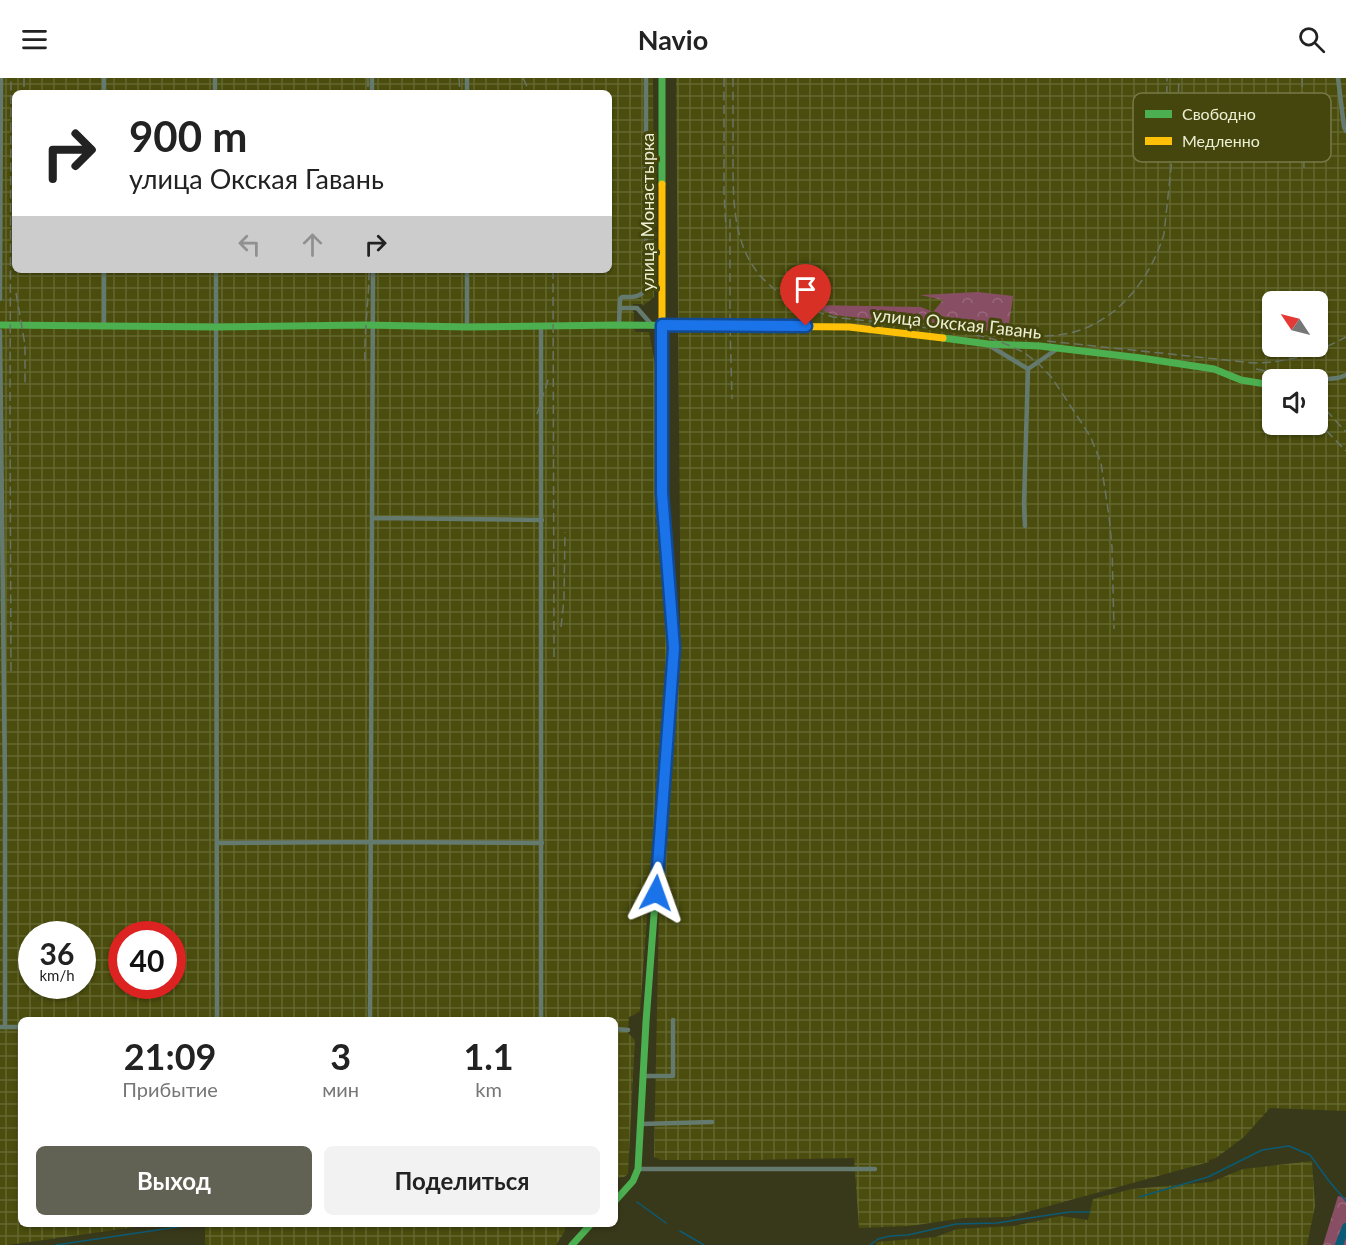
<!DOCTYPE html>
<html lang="ru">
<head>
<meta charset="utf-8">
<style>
  :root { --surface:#fff; --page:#f2f2f2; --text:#222; --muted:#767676; --accent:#616254 }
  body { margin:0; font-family:Lato,sans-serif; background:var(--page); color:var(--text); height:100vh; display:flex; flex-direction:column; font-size:22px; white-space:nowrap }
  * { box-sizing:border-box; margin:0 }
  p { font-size:20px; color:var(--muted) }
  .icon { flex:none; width:33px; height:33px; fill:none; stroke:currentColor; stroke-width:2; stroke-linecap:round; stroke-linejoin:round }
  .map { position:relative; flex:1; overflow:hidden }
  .details { position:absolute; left:18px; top:939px; width:600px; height:210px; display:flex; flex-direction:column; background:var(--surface); border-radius:9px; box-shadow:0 2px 4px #0004 }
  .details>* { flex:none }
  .banner { position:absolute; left:12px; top:12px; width:600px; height:183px; border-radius:9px; box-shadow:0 2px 4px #0004; background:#fff; color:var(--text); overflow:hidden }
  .needle { width:39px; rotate:305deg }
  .tools { position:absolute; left:1262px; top:213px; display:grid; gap:12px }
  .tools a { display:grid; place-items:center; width:66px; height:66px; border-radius:9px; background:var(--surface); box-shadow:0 2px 4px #0004; font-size:30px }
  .speed { position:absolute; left:18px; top:843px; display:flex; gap:12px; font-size:30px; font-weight:700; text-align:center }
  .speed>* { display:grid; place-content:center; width:78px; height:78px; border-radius:50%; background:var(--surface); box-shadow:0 2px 4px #0004; line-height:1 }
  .speed small { font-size:15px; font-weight:400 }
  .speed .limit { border:9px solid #d22; background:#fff; color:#111 }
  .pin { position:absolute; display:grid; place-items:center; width:51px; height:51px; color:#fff; margin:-62px -26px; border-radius:50% 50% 50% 0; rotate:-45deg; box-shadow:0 0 6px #0007 }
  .pin .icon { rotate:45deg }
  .me { position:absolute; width:66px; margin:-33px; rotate:4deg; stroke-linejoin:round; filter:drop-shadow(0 0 4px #0008) }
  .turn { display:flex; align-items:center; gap:21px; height:126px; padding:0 18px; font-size:27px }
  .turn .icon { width:78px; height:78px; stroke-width:2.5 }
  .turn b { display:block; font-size:42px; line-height:51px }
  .lanes { display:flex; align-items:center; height:57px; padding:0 18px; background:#0003; justify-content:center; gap:30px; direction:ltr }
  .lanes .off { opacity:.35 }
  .eta { display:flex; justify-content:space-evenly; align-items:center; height:102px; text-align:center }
  .eta b { font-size:36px; font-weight:700; line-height:42px }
  .action { display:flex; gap:12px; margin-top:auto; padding:12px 18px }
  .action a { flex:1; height:69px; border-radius:9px; background:var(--accent); color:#fff; font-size:24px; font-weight:700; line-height:69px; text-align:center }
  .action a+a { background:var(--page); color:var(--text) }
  header { display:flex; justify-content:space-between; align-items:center; height:78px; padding:0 18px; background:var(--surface); font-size:27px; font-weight:700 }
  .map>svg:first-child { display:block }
  .industrial { fill:url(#industrial-grid); fill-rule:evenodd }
  .forest { fill:url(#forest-crowns) }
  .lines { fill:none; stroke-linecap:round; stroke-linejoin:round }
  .stream { stroke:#0b5b76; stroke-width:1.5 }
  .river { stroke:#0b5b76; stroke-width:8 }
  .street { stroke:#657a6f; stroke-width:4.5 }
  .fast { stroke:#4caf50; stroke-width:7 }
  .slow { stroke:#ffc107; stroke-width:7 }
  .rail { stroke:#697465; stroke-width:1.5; stroke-dasharray:9 4.5; stroke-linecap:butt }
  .route-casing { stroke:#114b97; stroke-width:15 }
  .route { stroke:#1a73e8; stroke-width:10 }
  .labels { text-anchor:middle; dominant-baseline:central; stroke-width:6; stroke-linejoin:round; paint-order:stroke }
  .street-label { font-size:18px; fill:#edf0d3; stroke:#44460d }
  .key { fill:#44460d; stroke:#777948; stroke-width:1.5 }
  .key-label { font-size:16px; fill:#edf0d3 }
</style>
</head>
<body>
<header><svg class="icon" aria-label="menu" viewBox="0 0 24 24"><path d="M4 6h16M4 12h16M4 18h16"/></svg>Navio<svg class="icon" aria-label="search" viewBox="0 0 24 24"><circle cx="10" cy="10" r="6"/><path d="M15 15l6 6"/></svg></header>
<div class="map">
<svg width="1346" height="1167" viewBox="0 0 1346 1167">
  <defs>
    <pattern id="industrial-grid" width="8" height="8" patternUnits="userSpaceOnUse" patternTransform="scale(1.5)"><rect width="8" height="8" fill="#4a4d0d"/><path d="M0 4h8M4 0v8" fill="none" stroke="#64672f"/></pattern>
    <pattern id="forest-crowns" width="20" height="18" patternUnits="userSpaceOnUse" patternTransform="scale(1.5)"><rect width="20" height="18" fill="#884e64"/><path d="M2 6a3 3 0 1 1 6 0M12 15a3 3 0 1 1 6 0" fill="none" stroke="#996879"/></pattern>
  </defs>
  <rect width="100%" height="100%" fill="#38391a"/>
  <path class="industrial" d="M0 0H653L654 219 643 228 642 226H633V234H634V251L636 254H649L656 292 655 406 663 490 668 561 640 933 634 937 629 939 628 955 635 962 628 1096 624 1099 615 1100V942H21V1146H157L8 1167H0ZM15 15H609V192H15ZM32 856H82V908H32ZM122 856H172V908H122Z
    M676 0H1346V1033L1270 1030 1244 1059 1216 1080 1209 1082V1084L1009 1139 964 1140 910 1148 859 1150 854 1080 755 1082H661L654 1079 659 832 680 579V460ZM1272 224H1317V268H1272ZM1272 302H1317V346H1272Z
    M1312 1083 1315 1128 1307 1167H876L877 1164 936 1159 957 1151 1014 1148 1060 1138 1088 1142 1093 1121 1132 1111 1211 1104 1243 1091Z
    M205 1146H565V1153L556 1167H205Z"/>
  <path class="forest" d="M978 214 1013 218 1008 255 956 249 968 242 948 244 943 248 919 241 901 244 833 237 811 227 921 229 933 234 943 222 920 217Z
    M1338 1118 1346 1120V1167H1323Z"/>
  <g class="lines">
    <path class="stream" d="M1139 1119 1208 1099 1262 1072 1289 1068 1310 1077 1329 1103 1346 1123
      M637 1124 666 1145
      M680 1153 704 1167
      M56 1167 198 1146
      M870 1167 878 1161 890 1158 908 1157 956 1146 997 1145 1069 1134H1090"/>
    <path class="river" d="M1339 1167 1346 1149"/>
    <path class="street" d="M215 0V15
      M372 0V15
      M1338 0 1344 49 1346 53
      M104 15V0
      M467 15V0
      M216 192 217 942
      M0 221 1 0
      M620 230H637L652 247
      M619 247 620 221 622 219C632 219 640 220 646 211V0
      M104 248V192
      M467 249V192
      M0 253 5 709V949
      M990 268 1028 291 1024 426 1025 448
      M1028 291 1057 271
      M1317 302 1338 300 1346 297
      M373 440 542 442
      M217 765 370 764 542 765
      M370 942 373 192
      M541 942V248
      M0 949H21
      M615 951 628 952
      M643 998H673V942
      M641 1046 712 1044
      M638 1091H875"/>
    <path class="fast" d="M662 0V106
      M0 247 216 249 365 247 467 249 619 247 728 248
      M943 260 988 266 1040 268 1141 280 1214 291 1241 302 1272 307
      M615 1123 633 1103 638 1091 646 944 673 583V550L662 415V324
      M572 1167 591 1146"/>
    <path class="slow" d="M662 106V324
      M728 248 849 249 943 260"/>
    <path class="rail" d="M24 0V15
      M368 0V15
      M459 0 460 15
      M523 0 530 15
      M724 0V116L726 150
      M733 0C733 26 733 52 733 78 733 124 732 177 772 209 790 224 811 232 833 239L964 254 993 261 1008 267 1023 274 1038 285 1052 300 1083 347 1091 360 1101 385 1109 438 1112 469 1114 551
      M1302 0 1304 91
      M1166 71 1167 0
      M730 141V247L732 321
      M553 192 554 581
      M16 215 25 267V305
      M991 257C1018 257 1048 261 1074 254 1120 241 1151 199 1164 156L1178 25 1179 0
      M1047 263 1254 285C1291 284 1314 276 1346 259
      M365 283C364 252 369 223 369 192
      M1256 291 1276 295 1290 302
      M1317 322 1346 354
      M537 336 549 299
      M1317 343 1346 373
      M561 549 564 521 565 454
      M11 593 10 341 11 0"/>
  </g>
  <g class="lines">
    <g class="route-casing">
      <path id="route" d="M656 815 674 570 662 415V247L806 248"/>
    </g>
    <use href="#route" class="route"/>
  </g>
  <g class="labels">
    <g class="street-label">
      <text transform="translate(647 134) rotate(-90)">улица Монастырка</text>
      <text transform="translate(957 245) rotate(6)">улица Окская Гавань</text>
    </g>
  </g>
  <rect x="1133" y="15" width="198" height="69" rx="9" class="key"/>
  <rect x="1145" y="32" width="27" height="8" fill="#4caf50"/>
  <rect x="1145" y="59" width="27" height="8" fill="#ffc107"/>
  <g class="key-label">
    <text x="1182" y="42">Свободно</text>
    <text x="1182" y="69">Медленно</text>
  </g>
</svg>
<div class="tools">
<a><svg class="needle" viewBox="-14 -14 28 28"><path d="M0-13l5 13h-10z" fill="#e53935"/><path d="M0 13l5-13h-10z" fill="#767676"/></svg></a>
<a><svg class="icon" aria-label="sound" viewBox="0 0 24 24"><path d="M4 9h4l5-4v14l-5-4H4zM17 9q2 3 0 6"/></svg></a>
</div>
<div class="speed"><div>36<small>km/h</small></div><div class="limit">40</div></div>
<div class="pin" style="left:806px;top:248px;background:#d93025"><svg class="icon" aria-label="arrive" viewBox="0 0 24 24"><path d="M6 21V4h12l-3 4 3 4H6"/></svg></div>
<svg class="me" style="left:656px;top:815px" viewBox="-20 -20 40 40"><path d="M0-17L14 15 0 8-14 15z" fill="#1a73e8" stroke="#fff" stroke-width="4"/></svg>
<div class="banner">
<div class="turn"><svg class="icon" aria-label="right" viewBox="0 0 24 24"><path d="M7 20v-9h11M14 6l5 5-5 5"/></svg><div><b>900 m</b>улица Окская Гавань</div></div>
<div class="lanes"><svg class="icon off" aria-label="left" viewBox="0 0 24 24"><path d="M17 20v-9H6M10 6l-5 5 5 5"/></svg><svg class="icon off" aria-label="ahead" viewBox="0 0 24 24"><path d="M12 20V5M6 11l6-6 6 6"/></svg><svg class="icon" aria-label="right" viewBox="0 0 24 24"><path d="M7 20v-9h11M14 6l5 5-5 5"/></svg></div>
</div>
<section class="details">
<div class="eta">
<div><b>21:09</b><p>Прибытие</p></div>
<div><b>3</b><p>мин</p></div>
<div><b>1.1</b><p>km</p></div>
</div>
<div class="action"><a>Выход</a><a>Поделиться</a></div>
</section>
</div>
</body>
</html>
